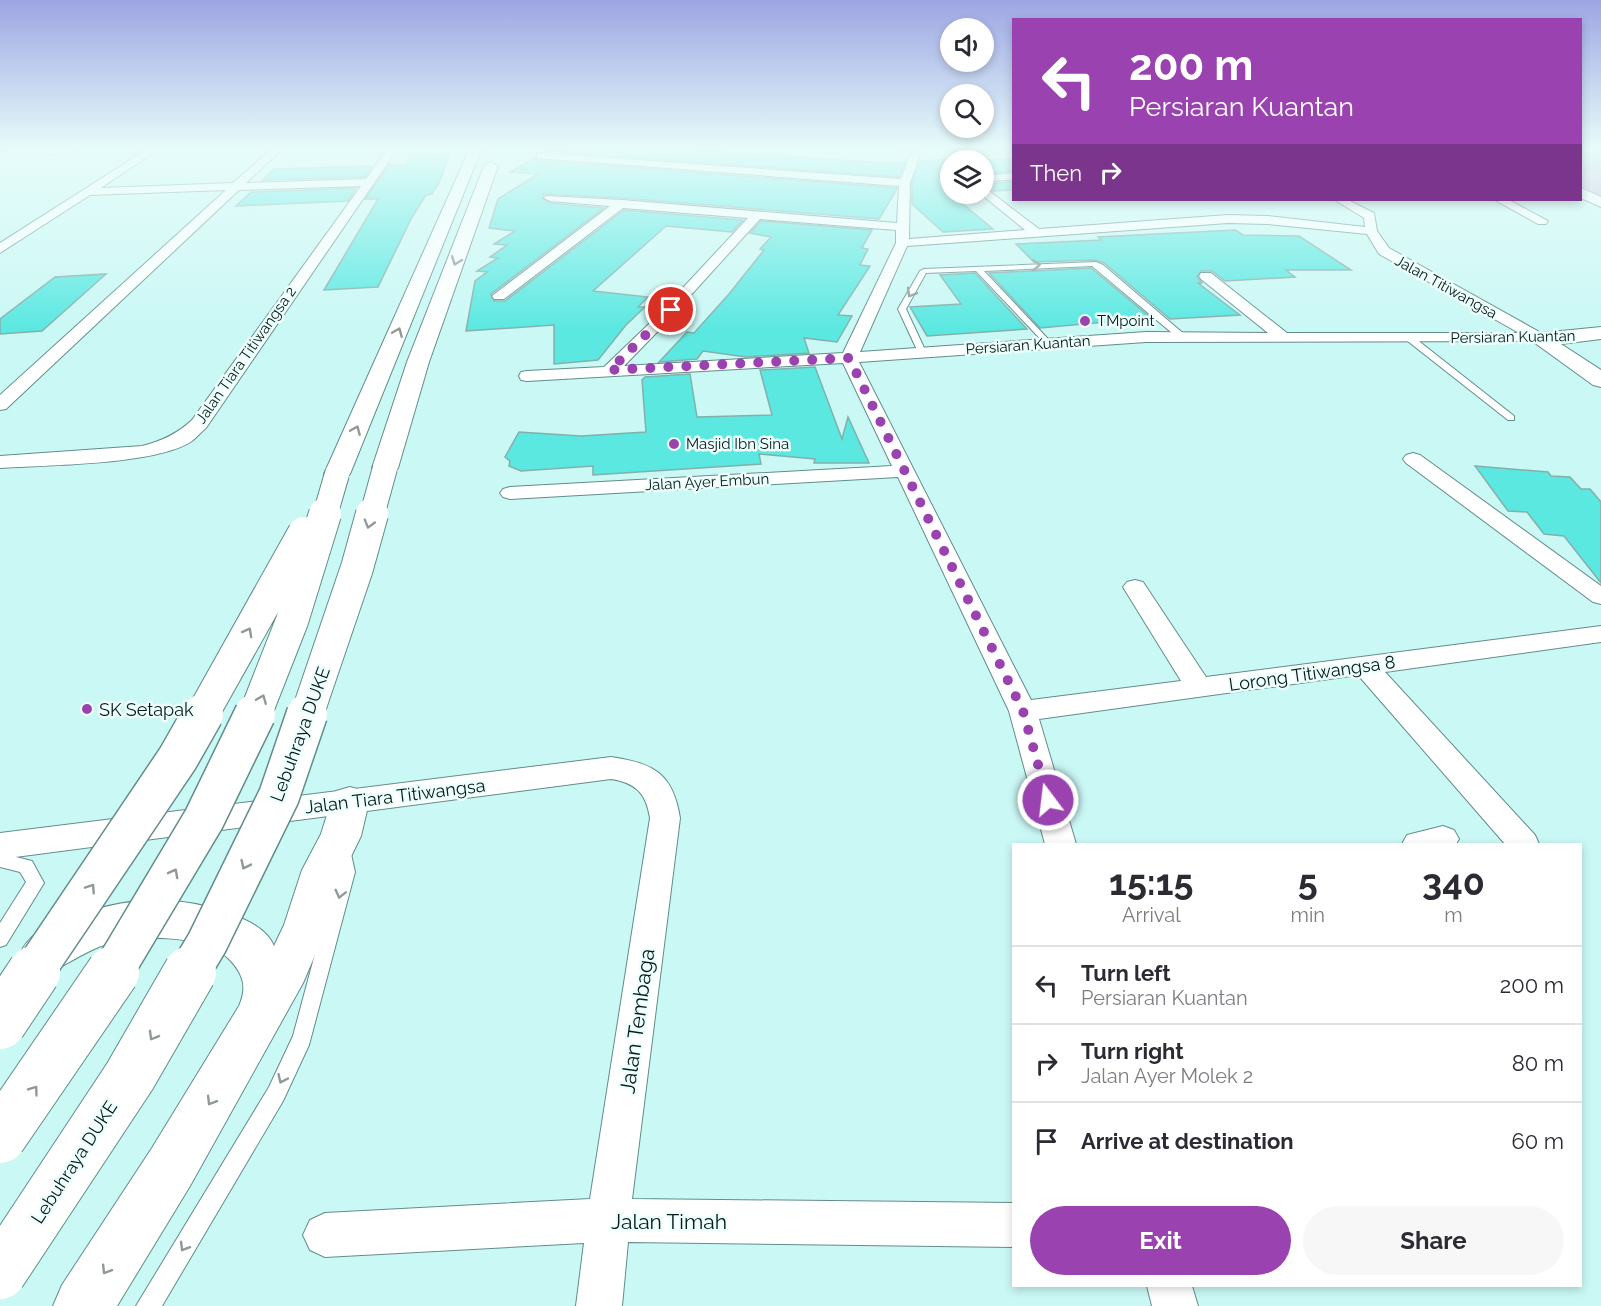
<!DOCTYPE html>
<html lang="en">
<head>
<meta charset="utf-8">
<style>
  :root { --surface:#fff; --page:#f7f7f7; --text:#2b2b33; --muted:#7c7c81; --line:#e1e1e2; --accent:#9a43b0 }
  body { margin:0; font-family:Raleway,sans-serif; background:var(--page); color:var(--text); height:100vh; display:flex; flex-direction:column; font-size:22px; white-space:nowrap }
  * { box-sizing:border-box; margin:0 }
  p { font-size:20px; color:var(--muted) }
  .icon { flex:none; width:33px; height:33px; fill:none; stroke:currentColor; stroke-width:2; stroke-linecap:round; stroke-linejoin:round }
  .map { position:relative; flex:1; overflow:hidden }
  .sheet { position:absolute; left:1012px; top:843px; width:570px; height:444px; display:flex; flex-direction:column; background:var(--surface); border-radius:0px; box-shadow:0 3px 9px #0003 }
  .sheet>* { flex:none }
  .guide { position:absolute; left:1012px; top:18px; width:570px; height:183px; border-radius:0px; box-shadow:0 3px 9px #0003; background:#9a43b0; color:#fff; overflow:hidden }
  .tools { position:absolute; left:940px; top:18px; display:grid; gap:12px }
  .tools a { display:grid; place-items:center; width:54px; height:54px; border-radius:50%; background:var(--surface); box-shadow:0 3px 9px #0003; font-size:30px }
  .pin { position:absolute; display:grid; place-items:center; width:51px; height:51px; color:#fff; margin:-26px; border:3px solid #fff; border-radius:50%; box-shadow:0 2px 6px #0007 }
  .me { position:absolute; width:66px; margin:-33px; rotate:345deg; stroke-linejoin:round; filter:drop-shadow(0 0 4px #0008) }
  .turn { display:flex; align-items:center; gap:21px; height:126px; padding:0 18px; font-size:27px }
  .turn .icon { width:78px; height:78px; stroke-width:2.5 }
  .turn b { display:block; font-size:42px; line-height:51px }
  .then { display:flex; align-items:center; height:57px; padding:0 18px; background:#0003; gap:12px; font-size:22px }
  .eta { display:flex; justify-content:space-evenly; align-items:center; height:102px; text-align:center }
  .eta b { font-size:36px; font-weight:700; line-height:42px }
  .primary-button { display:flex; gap:12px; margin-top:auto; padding:12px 18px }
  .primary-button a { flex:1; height:69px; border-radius:36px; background:var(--accent); color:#fff; font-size:24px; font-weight:700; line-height:69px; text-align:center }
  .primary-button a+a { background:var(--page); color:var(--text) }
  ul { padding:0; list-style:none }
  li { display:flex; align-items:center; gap:18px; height:78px; padding:0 18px; border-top:2px solid var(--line) }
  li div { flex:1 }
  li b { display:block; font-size:22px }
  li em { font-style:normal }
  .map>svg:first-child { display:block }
  .green { fill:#d2aedc }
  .building { fill:#5ae8e1; stroke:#83afac; stroke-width:1.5 }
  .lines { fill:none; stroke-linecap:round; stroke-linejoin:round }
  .service-casing { stroke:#628d8a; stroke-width:2 }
  .minor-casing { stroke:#628d8a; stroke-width:2 }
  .tertiary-casing { stroke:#628d8a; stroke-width:2 }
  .motorway-casing { stroke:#628d8a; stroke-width:2 }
  .path { stroke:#607f7d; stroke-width:1.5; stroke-dasharray:1 2; stroke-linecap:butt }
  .service { fill:#fff; fill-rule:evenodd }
  .minor { fill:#fff; fill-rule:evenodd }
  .tertiary { fill:#fff; fill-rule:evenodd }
  .motorway { fill:#fff; fill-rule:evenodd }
  .motorway-bridge-far3-casing { stroke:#628d8a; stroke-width:26; stroke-linecap:butt }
  .motorway-bridge-far2-casing { stroke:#628d8a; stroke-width:34; stroke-linecap:butt }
  .motorway-bridge-far1-casing { stroke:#628d8a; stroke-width:43; stroke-linecap:butt }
  .motorway-bridge-casing { stroke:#628d8a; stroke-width:54; stroke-linecap:butt }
  .motorway-bridge-far3 { stroke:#fff; stroke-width:24 }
  .motorway-bridge-far2 { stroke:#fff; stroke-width:32 }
  .motorway-bridge-far1 { stroke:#fff; stroke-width:40 }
  .motorway-bridge { stroke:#fff; stroke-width:52 }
  .oneway { stroke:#909898 }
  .route { stroke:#9a43b0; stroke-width:10; stroke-dasharray:0 18 }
  .poi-dot { fill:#9a43b0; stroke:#edfffd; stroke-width:2 }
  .labels { text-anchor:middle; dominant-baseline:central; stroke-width:5; stroke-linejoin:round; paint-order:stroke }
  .far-street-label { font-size:15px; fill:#081a19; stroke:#edfffd }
  .far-poi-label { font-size:15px; fill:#081a19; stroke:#edfffd; text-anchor:start }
  .street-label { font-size:18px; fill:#081a19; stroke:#edfffd }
  .poi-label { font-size:18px; fill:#081a19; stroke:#edfffd; text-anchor:start }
  .near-street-label { font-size:21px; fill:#081a19; stroke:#edfffd }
</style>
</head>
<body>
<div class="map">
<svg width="1601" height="1306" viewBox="0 0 1601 1306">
  <rect width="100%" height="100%" fill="#caf8f5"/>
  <path class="green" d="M958 148H1014V155L953 159Z
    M1581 148H1601V198L1581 186Z"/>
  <path class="building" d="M551 148H661L885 163 905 162 899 177 546 151Z
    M444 154 443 156H449L440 181 432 194 426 195 412 217 378 287 324 290 378 199H365L389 165H406L411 156Z
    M535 158 537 160 897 188V189L879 219 622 198 544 194 542 198 550 203 604 208 491 294 494 301H505L624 210 743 220 732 232 666 226 593 291 648 297 638 307H645L626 325 598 360 554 364V325L466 331 475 281 487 272 477 271 498 258 490 257 507 245 494 244 515 231 489 228 498 199 538 174 510 172Z
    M973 158 976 160 1014 159V171L984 174V160H951V194H958H951L993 229 943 232 912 204V183L920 161Z
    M372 166 365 177 263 180 274 169Z
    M1014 181V190L993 191 984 185Z
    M356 188 348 201 236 206 251 192Z
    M761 221 872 230 862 248 868 249 860 265 870 266 838 315 852 316 837 342 804 338 809 353 746 357 703 351 697 359 659 362 687 332 694 333 729 294 764 250 760 249 771 237 750 233Z
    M1235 230 1243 235 1299 236 1351 270H1286L1295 277 1225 281 1212 271H1201L1197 277 1202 283H1198L1240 315 1170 319 1104 263 1096 260 1034 262 1016 244 1101 240 1098 237Z
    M1091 268 1151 318 1040 328 989 273Z
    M975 273 1027 329 927 336 910 307 961 304 940 275Z
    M106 274 42 331 0 334V319L55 277Z
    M815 367 842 439 848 417 869 463H814L815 459 759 454 761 464 593 475V466L521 471 509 466 510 461 505 457 519 432 581 436 646 432 642 380 645 377 690 374 697 417 772 415 760 370Z
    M1475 466 1548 472 1551 476 1570 477 1581 489H1590L1601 502V583L1564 536 1544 534 1527 512 1508 511Z"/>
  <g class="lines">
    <g class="service-casing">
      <path id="service" d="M900 148H920L922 149 902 150Z
        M1096 262 1103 265 1184 334V338H1178L1092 266 984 271 1050 341V345L1047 346 976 271 926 273 906 309 926 352 925 354 918 352 898 309 920 271 924 269Z
        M1405 335H1411L1514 416V420H1508L1405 339Z
        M343 843 349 845 355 872 309 1045 283 1101 162 1306H136L269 1087 293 1036 337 872 335 850 337 845Z
        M0 853 32 861 44 883 6 945 0 947V923L26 882 20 872 0 867Z"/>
    </g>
    <g class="minor-casing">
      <path id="minor" d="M0 148H84C70 158 23 152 5 151Z
        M149 148H160L101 188 233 183 273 148H283L246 183 366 179 388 148H398L206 428C201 432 197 437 192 441 157 465 46 465 0 468V456L142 446C162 441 177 434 192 420L361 186 239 190 6 409 0 410V395L226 190 90 195 0 253V243Z
        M541 153 901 179 909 157 914 154 919 157 910 183 909 239 1025 230 981 194H984V187L1039 229 1228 215 1268 216 1365 227 1364 218 1335 200H1348L1374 213 1377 231 1389 248 1543 334 1546 338 1544 341 1146 342 859 362 1031 700 1181 681 1123 587 1127 582 1135 580 1143 582 1206 677 1601 626V642L1385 672 1535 835 1539 844H1505L1358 675 1039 719 1076 844H1045L1009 711 898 477 510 499 503 497 500 493 503 489 510 487 892 466 843 363 527 381 521 380 519 376 521 372 527 371 604 367 651 322 748 218 623 208 504 299H494L492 296 610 206 550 201 544 198 546 196 622 200 897 223 899 186 537 158V154ZM760 219 896 230V243L843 353 624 366 661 328ZM1228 223 1268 224 1367 234 1379 254 1519 333H1287L1211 273H1201L1199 276 1201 279 1268 333 1146 332 860 352 907 246Z
        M1014 173V179L984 182V176Z
        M1495 200H1509L1548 221 1546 224H1538Z
        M1413 453 1420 455 1601 586V604L1593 602 1406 463 1403 459 1406 455Z
        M611 757C653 763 673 773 680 818L632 1199 1014 1203V1247L628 1242 622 1306H576L584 1243 325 1257 310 1250 303 1235 310 1220 325 1213 590 1199 650 818C646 793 636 783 611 779L0 859V833Z
        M1443 826 1454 830 1459 839 1456 844H1402L1407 835Z
        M1147 1286H1192L1198 1306H1152Z"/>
    </g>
    <g class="tertiary-casing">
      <path id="tertiary" d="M1581 188 1601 197V207L1581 198Z
        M1601 327V339L1561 344 1601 370V387L1593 385 1528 338 1531 334Z"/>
    </g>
    <g class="motorway-casing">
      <path id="motorway" d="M470 148H482L350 474 346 479 337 482 328 479 324 474Z
        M491 162 498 166 429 362 398 468 394 473 385 476 376 473 372 468 407 362 484 166Z
        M350 787 364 791 369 802 361 836 344 871 328 925 303 983 190 1186 117 1306H53L62 1285 152 1148 239 1006C247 988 244 975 230 960 205 933 134 934 101 946 81 954 63 967 43 975L27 969 20 954C29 934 42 930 62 922 117 897 174 893 231 914 247 920 267 929 274 946L284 925 302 870 321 834 331 802 336 791Z"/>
    </g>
    <path class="path" d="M1581 170 1601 165"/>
    <use href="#service" class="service"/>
    <use href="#minor" class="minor"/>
    <use href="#tertiary" class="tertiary"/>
    <use href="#motorway" class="motorway"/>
    <g class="motorway-bridge-far3-casing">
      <path id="motorway-bridge-far3" d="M325 515 337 474
        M372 515 385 468"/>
    </g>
    <g class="motorway-bridge-far2-casing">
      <path id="motorway-bridge-far2" d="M202 715 304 533
        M255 715 292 621 325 514
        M307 715 357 568 372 514"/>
    </g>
    <g class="motorway-bridge-far1-casing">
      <path id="motorway-bridge-far1" d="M33 973 178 758 203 714
        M112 973 204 819 255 714
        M189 973 207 943 279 796 307 714"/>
    </g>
    <g class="motorway-bridge-casing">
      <path id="motorway-bridge" d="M0 1023 34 972
        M0 1137 113 972
        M0 1273 130 1076 190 972"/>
    </g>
    <use href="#motorway-bridge-far3" class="motorway-bridge-far3"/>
    <use href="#motorway-bridge-far2" class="motorway-bridge-far2"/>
    <use href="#motorway-bridge-far1" class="motorway-bridge-far1"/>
    <use href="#motorway-bridge" class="motorway-bridge"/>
  </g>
  <defs><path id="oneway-chevron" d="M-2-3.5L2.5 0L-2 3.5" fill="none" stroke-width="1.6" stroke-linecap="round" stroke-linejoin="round" transform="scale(1.5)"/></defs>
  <g class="oneway">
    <use href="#oneway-chevron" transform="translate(456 261) rotate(111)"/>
    <use href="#oneway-chevron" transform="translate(1036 265) rotate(-3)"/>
    <use href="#oneway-chevron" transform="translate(911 293) rotate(120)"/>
    <use href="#oneway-chevron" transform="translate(398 332) rotate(-67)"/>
    <use href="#oneway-chevron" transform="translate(356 430) rotate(-67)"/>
    <use href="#oneway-chevron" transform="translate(369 524) rotate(106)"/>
    <use href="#oneway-chevron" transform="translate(248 632) rotate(-61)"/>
    <use href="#oneway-chevron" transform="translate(262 699) rotate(-68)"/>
    <use href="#oneway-chevron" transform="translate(245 865) rotate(116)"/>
    <use href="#oneway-chevron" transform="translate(174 873) rotate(-62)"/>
    <use href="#oneway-chevron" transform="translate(91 888) rotate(-56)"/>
    <use href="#oneway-chevron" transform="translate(340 894) rotate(104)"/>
    <use href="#oneway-chevron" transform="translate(153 1036) rotate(120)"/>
    <use href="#oneway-chevron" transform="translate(282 1079) rotate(115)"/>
    <use href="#oneway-chevron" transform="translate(34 1090) rotate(-54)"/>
    <use href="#oneway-chevron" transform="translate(211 1101) rotate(121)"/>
    <use href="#oneway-chevron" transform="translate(184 1247) rotate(121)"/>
    <use href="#oneway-chevron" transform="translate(106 1270) rotate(122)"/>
  </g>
  <linearGradient id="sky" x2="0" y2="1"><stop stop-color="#9da6e3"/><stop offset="0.45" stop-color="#e7fcfa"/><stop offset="1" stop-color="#e7fcfa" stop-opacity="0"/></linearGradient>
  <rect width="1601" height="330" fill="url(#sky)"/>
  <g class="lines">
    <path class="route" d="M671 310 610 370 849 358 1023 711 1048 800"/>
  </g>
  <g class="poi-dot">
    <circle cx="1085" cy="321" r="6"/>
    <circle cx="674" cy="444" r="6"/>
    <circle cx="87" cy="709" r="6"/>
  </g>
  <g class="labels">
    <g class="far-street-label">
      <text transform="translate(1446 287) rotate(29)">Jalan Titiwangsa</text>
      <text transform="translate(1513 337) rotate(-1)">Persiaran Kuantan</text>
      <text transform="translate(1028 345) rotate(-4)">Persiaran Kuantan</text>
      <text transform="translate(246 355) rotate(-55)">Jalan Tiara Titiwangsa 2</text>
      <text transform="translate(707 482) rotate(-3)">Jalan Ayer Embun</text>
    </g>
    <g class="far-poi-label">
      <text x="1097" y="321">TMpoint</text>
      <text x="686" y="444">Masjid Ibn Sina</text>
    </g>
    <g class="street-label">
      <text transform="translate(1312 673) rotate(-8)">Lorong Titiwangsa 8</text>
      <text transform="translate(300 734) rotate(-70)">Lebuhraya DUKE</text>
      <text transform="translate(395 796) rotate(-7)">Jalan Tiara Titiwangsa</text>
      <text transform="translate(74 1162) rotate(-57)">Lebuhraya DUKE</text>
    </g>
    <g class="poi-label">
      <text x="99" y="709">SK Setapak</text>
    </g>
    <g class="near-street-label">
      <text transform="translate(637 1021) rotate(-82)">Jalan Tembaga</text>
      <text x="669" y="1221">Jalan Timah</text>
    </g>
  </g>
</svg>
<div class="tools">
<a><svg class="icon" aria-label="sound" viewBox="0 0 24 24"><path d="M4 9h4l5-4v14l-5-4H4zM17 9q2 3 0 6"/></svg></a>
<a><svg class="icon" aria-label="search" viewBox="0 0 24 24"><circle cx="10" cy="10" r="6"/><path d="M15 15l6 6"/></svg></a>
<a><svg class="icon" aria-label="layers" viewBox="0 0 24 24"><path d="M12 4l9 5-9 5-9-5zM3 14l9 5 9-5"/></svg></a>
</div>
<div class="pin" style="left:671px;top:310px;background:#d93025"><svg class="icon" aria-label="arrive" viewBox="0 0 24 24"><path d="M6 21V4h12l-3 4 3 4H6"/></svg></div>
<svg class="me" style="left:1048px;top:800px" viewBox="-20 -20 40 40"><circle r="17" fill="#9a43b0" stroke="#fff" stroke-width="3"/><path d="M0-11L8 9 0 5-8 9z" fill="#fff"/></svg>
<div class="guide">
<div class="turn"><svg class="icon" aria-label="left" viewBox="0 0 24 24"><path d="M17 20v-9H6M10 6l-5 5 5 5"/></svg><div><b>200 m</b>Persiaran Kuantan</div></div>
<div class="then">Then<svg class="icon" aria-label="right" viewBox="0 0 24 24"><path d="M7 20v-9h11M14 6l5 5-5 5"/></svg></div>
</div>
<section class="sheet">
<div class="eta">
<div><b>15:15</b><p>Arrival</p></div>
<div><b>5</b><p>min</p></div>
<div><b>340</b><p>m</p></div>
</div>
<ul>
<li><svg class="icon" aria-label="left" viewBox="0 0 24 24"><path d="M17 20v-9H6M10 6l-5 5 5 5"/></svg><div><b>Turn left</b><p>Persiaran Kuantan</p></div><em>200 m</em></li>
<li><svg class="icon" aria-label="right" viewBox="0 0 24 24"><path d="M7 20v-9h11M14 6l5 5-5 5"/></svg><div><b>Turn right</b><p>Jalan Ayer Molek 2</p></div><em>80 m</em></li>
<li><svg class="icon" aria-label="arrive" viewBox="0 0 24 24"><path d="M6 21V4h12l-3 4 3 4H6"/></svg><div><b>Arrive at destination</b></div><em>60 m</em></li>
</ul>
<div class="primary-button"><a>Exit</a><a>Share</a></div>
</section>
</div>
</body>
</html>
